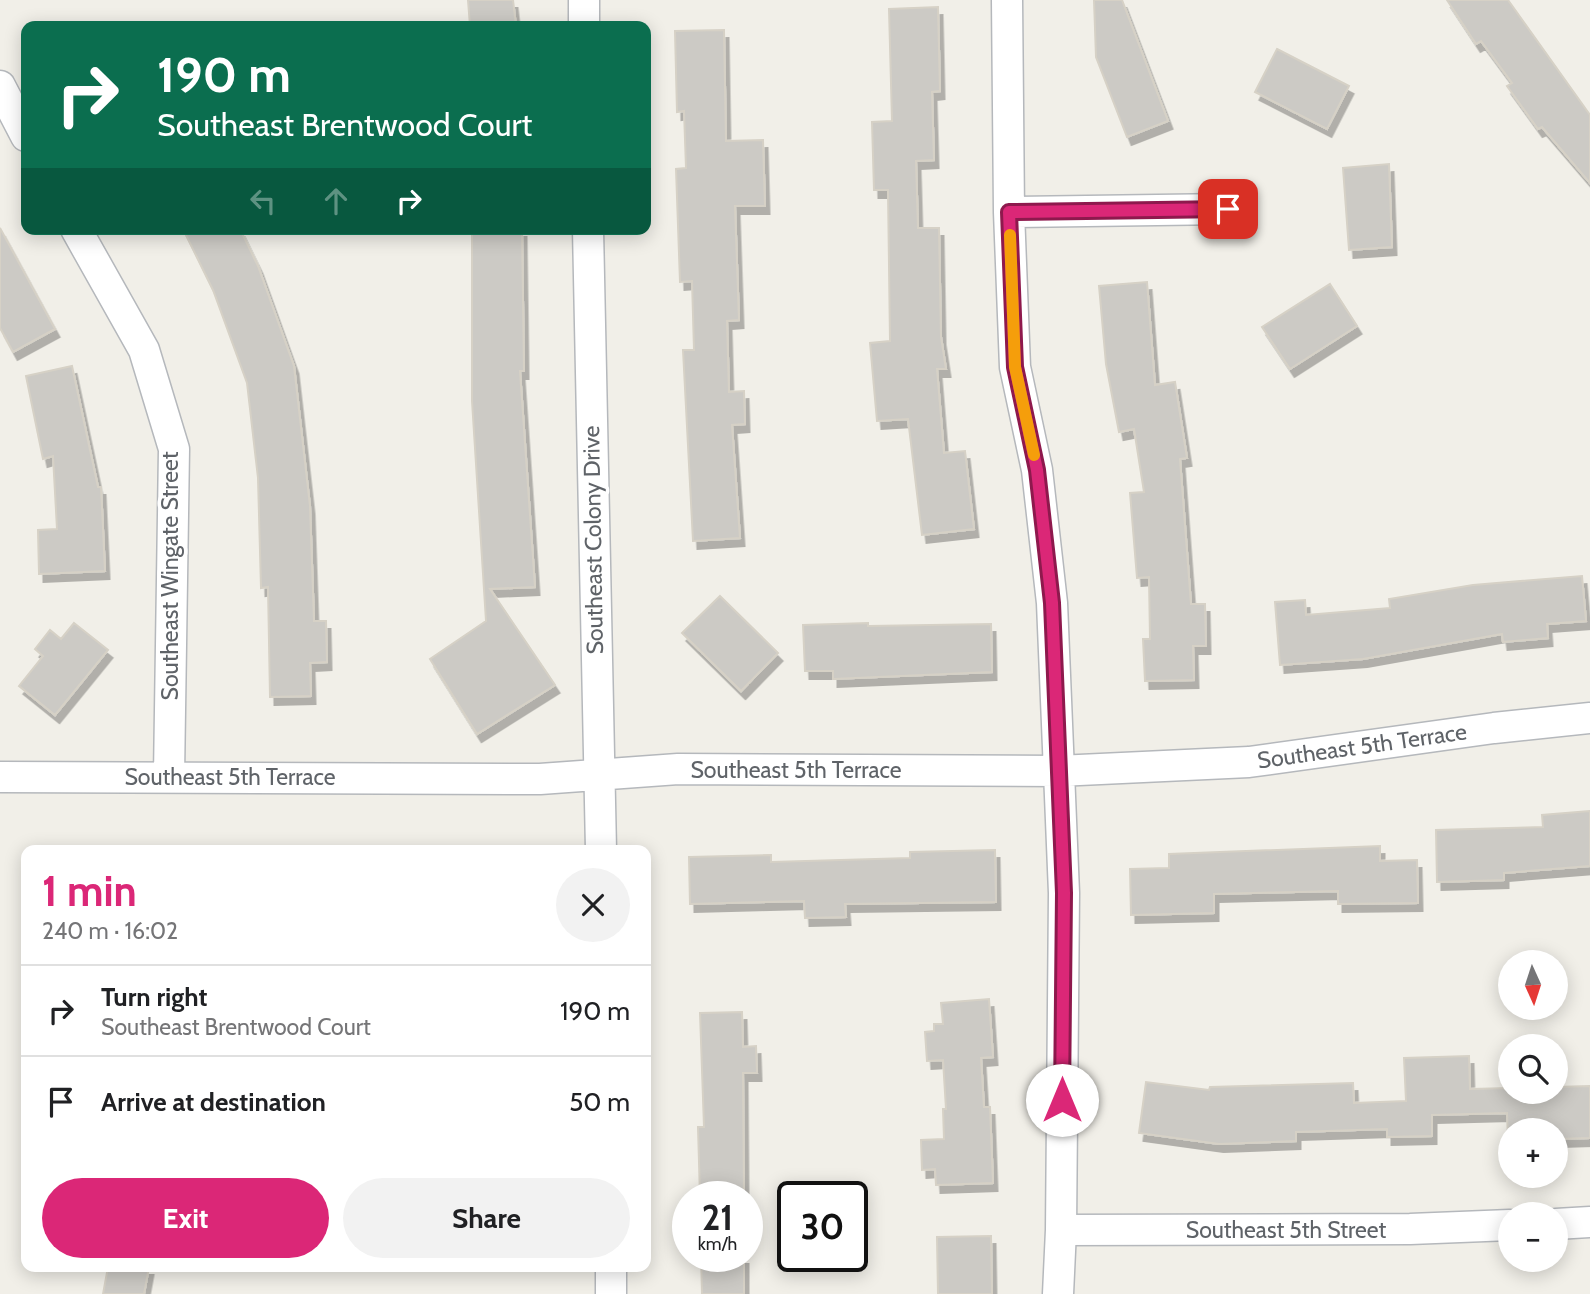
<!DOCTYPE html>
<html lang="en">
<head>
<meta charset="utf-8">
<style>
  :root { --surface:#fff; --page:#f2f2f2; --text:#202124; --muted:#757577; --line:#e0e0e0; --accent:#db2777 }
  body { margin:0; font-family:Cabin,sans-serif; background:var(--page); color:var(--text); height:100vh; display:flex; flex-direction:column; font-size:26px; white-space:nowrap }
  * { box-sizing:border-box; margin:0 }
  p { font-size:23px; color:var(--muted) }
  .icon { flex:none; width:38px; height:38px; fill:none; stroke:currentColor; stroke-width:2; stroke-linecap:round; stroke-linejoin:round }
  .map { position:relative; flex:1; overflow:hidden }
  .drawer { position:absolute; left:21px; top:845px; width:630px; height:427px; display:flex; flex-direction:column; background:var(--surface); border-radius:14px; box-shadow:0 4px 18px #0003 }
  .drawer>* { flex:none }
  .banner { position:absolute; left:21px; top:21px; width:630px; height:214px; border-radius:14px; box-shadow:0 4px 18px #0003; background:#0b6e4f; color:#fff; overflow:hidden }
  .needle { width:46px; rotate:177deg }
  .fabs { position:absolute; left:1498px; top:950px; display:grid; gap:14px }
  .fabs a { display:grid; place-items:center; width:70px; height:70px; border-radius:50%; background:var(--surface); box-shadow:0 4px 18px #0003; font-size:35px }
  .speed { position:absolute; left:672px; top:1181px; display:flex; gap:14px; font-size:35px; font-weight:700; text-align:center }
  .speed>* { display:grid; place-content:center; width:91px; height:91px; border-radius:50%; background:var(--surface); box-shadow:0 4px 18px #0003; line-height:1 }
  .speed small { font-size:18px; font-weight:400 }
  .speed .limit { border:4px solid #111; border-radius:10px; background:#fff; color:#111 }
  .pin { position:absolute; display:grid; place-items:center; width:60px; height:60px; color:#fff; margin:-30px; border-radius:14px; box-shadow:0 4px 10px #0006 }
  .me { position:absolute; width:77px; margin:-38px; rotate:0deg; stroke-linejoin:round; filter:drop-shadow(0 0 5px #0008) }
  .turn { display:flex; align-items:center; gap:24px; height:147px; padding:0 21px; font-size:32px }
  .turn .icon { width:91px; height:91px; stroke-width:2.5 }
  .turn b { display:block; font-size:49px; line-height:60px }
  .lanes { display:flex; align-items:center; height:66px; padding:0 21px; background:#0003; justify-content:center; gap:35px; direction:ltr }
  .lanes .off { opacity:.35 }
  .round { display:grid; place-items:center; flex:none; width:74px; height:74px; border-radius:37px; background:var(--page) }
  .overview { display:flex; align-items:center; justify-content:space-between; height:119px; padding:0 21px }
  h1 { font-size:42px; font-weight:700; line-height:52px; color:var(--accent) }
  .cta { display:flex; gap:14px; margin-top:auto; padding:14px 21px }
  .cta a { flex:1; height:80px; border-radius:42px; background:var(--accent); color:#fff; font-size:28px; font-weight:700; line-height:80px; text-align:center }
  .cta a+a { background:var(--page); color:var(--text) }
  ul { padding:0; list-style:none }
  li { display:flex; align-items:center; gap:21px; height:91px; padding:0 21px; border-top:2px solid var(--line) }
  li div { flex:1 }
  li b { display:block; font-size:26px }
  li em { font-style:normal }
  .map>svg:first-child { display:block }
  .building { fill:#cccac5; stroke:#d6d1c6; stroke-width:2; filter:url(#shadow) }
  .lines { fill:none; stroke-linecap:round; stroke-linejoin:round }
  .street-casing { stroke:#b5b8bc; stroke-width:33 }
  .street { stroke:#fff; stroke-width:30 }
  .route-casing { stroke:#8e194d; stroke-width:18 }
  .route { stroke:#db2777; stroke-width:12 }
  .slow { stroke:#f59e0b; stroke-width:12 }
  .labels { text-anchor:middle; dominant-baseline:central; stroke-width:7; stroke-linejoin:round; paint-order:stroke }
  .street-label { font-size:23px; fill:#5f6368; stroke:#fff }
</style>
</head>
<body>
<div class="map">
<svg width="1590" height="1294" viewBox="0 0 1590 1294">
  <defs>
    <filter id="shadow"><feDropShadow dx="4.5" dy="8" stdDeviation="0" flood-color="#0004"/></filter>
  </defs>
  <rect width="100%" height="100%" fill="#f1efe8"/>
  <path class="building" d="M468 0H513L516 26H470Z
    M1094 0H1122L1168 121 1127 137 1096 57Z
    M1447 0H1508L1590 115V183L1542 127 1538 129 1507 86 1512 83 1481 41 1476 44Z
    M938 7 940 91 932 92 934 160 916 161 918 228H939L941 337 946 369H937L944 453 965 451 974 529 922 535 908 419 877 421 870 343 890 341 888 190H874L872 122 892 121 889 9Z
    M724 30 726 141 763 140 765 206H735L739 320 727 321 729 392 744 391 745 424 732 425 740 538 693 541 683 350H694L692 281 680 282 676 169 686 168 684 111 677 112 675 31Z
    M1277 49 1349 86 1327 129 1255 92Z
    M1389 164 1392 247 1349 250 1343 168Z
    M0 228 55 329 13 352 0 328Z
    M183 229H240L258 266 294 366 310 506 314 621H326L327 662 310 663 311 696 270 697 268 587 261 588 258 478 247 383 213 290Z
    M472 229H522L524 371H520L535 587 490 589 555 685 477 734 430 659 486 621 472 401Z
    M1147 282 1155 385 1175 382 1187 458 1180 459 1191 604H1205L1206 646H1193L1194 680 1145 681 1143 639H1150L1149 577 1137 578 1130 493 1144 492 1134 429 1119 432 1106 364 1099 286Z
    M1330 284 1357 326 1290 369 1262 327Z
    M72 366 98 487H101L105 571 39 574 38 530 57 529 53 456 43 459 26 376Z
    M1582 576 1586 621 1547 624 1548 638 1503 642 1502 634 1363 659 1280 665 1275 602 1305 600 1306 615 1390 608 1389 599 1473 585Z
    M720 596 778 653 741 691 682 633Z
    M74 623 108 650 55 715 19 686 43 656 35 649 50 630 61 639Z
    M868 623V626L991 624 992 672 833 679V671H805L803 625Z
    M1590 811V866L1504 873V880L1437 882 1436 830 1543 827 1542 815Z
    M1380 846V861L1417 860 1418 903 1338 904V891L1214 894V913L1131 915 1130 869 1169 868V854Z
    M995 850 996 902 845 904 846 917 805 918 804 901 690 904 689 857 771 855V862L910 858V852Z
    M989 999 993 1057 981 1058 984 1107H990L993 1183 936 1185 935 1169 922 1170 921 1140 944 1139 943 1109H946L943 1060 927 1061 925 1032 934 1031V1024H943L941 1003Z
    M742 1012 743 1047 756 1046 757 1073H743L744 1197H700L698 1127H704L700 1013Z
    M1469 1056 1470 1089 1510 1088V1092H1556V1087L1590 1086V1138L1556 1139V1130H1510L1508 1140 1507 1113 1432 1115V1136L1387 1137V1129L1296 1132V1141L1219 1144 1139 1133 1146 1082 1209 1090 1210 1087 1353 1083 1354 1103 1406 1101 1404 1058Z
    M991 1236 992 1294H938L937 1237Z
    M701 1256H744V1294H702Z
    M108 1267H149L144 1294H103Z"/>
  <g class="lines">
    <g class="street-casing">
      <path id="street" d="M584 0V26
        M1007 0 1009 212 1015 367 1037 470 1052 603 1064 893 1061 1230 1058 1294
        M0 86 26 136
        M1009 212 1228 209
        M76 229 144 350 174 449 169 776
        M588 229 601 850
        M0 777 540 779 678 769 1058 771 1249 762 1494 728 1590 718
        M1556 1224 1590 1222
        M1061 1230 1410 1229 1510 1225
        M611 1267V1294"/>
    </g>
    <use href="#street" class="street"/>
  </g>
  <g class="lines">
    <g class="route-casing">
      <path id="route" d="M1062 1100 1064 893 1052 603 1037 470 1015 367 1009 212 1228 209"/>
    </g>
    <use href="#route" class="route"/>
    <path class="slow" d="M1010 235 1015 367 1034 455"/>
  </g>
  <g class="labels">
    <g class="street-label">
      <text transform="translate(593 540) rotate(-91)">Southeast Colony Drive</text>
      <text transform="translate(170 576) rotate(-90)">Southeast Wingate Street</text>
      <text transform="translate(1362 746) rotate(-8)">Southeast 5th Terrace</text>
      <text x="796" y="770">Southeast 5th Terrace</text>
      <text x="230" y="777">Southeast 5th Terrace</text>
      <text x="1286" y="1230">Southeast 5th Street</text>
    </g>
  </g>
</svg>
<div class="fabs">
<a><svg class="needle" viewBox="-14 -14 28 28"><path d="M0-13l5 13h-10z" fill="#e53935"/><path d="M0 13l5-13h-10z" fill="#757577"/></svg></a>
<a><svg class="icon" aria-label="search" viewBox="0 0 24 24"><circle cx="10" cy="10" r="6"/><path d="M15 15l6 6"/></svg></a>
<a>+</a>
<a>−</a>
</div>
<div class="speed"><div>21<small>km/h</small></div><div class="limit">30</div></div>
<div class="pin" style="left:1228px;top:209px;background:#d93025"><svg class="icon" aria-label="arrive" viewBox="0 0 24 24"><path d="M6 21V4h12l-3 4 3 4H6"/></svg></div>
<svg class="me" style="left:1062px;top:1100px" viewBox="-20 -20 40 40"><circle r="19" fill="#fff"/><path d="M0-13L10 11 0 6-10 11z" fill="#db2777"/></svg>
<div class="banner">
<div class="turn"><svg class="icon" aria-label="right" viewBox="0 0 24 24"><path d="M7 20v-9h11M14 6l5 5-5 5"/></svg><div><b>190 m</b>Southeast Brentwood Court</div></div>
<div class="lanes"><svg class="icon off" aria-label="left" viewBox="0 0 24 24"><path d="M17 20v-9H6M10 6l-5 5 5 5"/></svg><svg class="icon off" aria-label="ahead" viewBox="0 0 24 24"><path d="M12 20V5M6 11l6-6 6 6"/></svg><svg class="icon" aria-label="right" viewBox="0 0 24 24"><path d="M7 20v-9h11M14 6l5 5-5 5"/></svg></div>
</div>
<section class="drawer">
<div class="overview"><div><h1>1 min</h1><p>240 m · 16:02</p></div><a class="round"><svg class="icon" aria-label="close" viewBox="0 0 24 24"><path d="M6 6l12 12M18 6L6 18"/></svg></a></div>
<ul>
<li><svg class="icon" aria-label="right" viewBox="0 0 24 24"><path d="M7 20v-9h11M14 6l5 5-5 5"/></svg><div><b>Turn right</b><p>Southeast Brentwood Court</p></div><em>190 m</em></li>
<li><svg class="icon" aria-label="arrive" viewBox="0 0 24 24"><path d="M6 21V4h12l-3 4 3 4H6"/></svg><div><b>Arrive at destination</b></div><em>50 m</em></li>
</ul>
<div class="cta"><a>Exit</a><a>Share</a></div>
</section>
</div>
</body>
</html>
